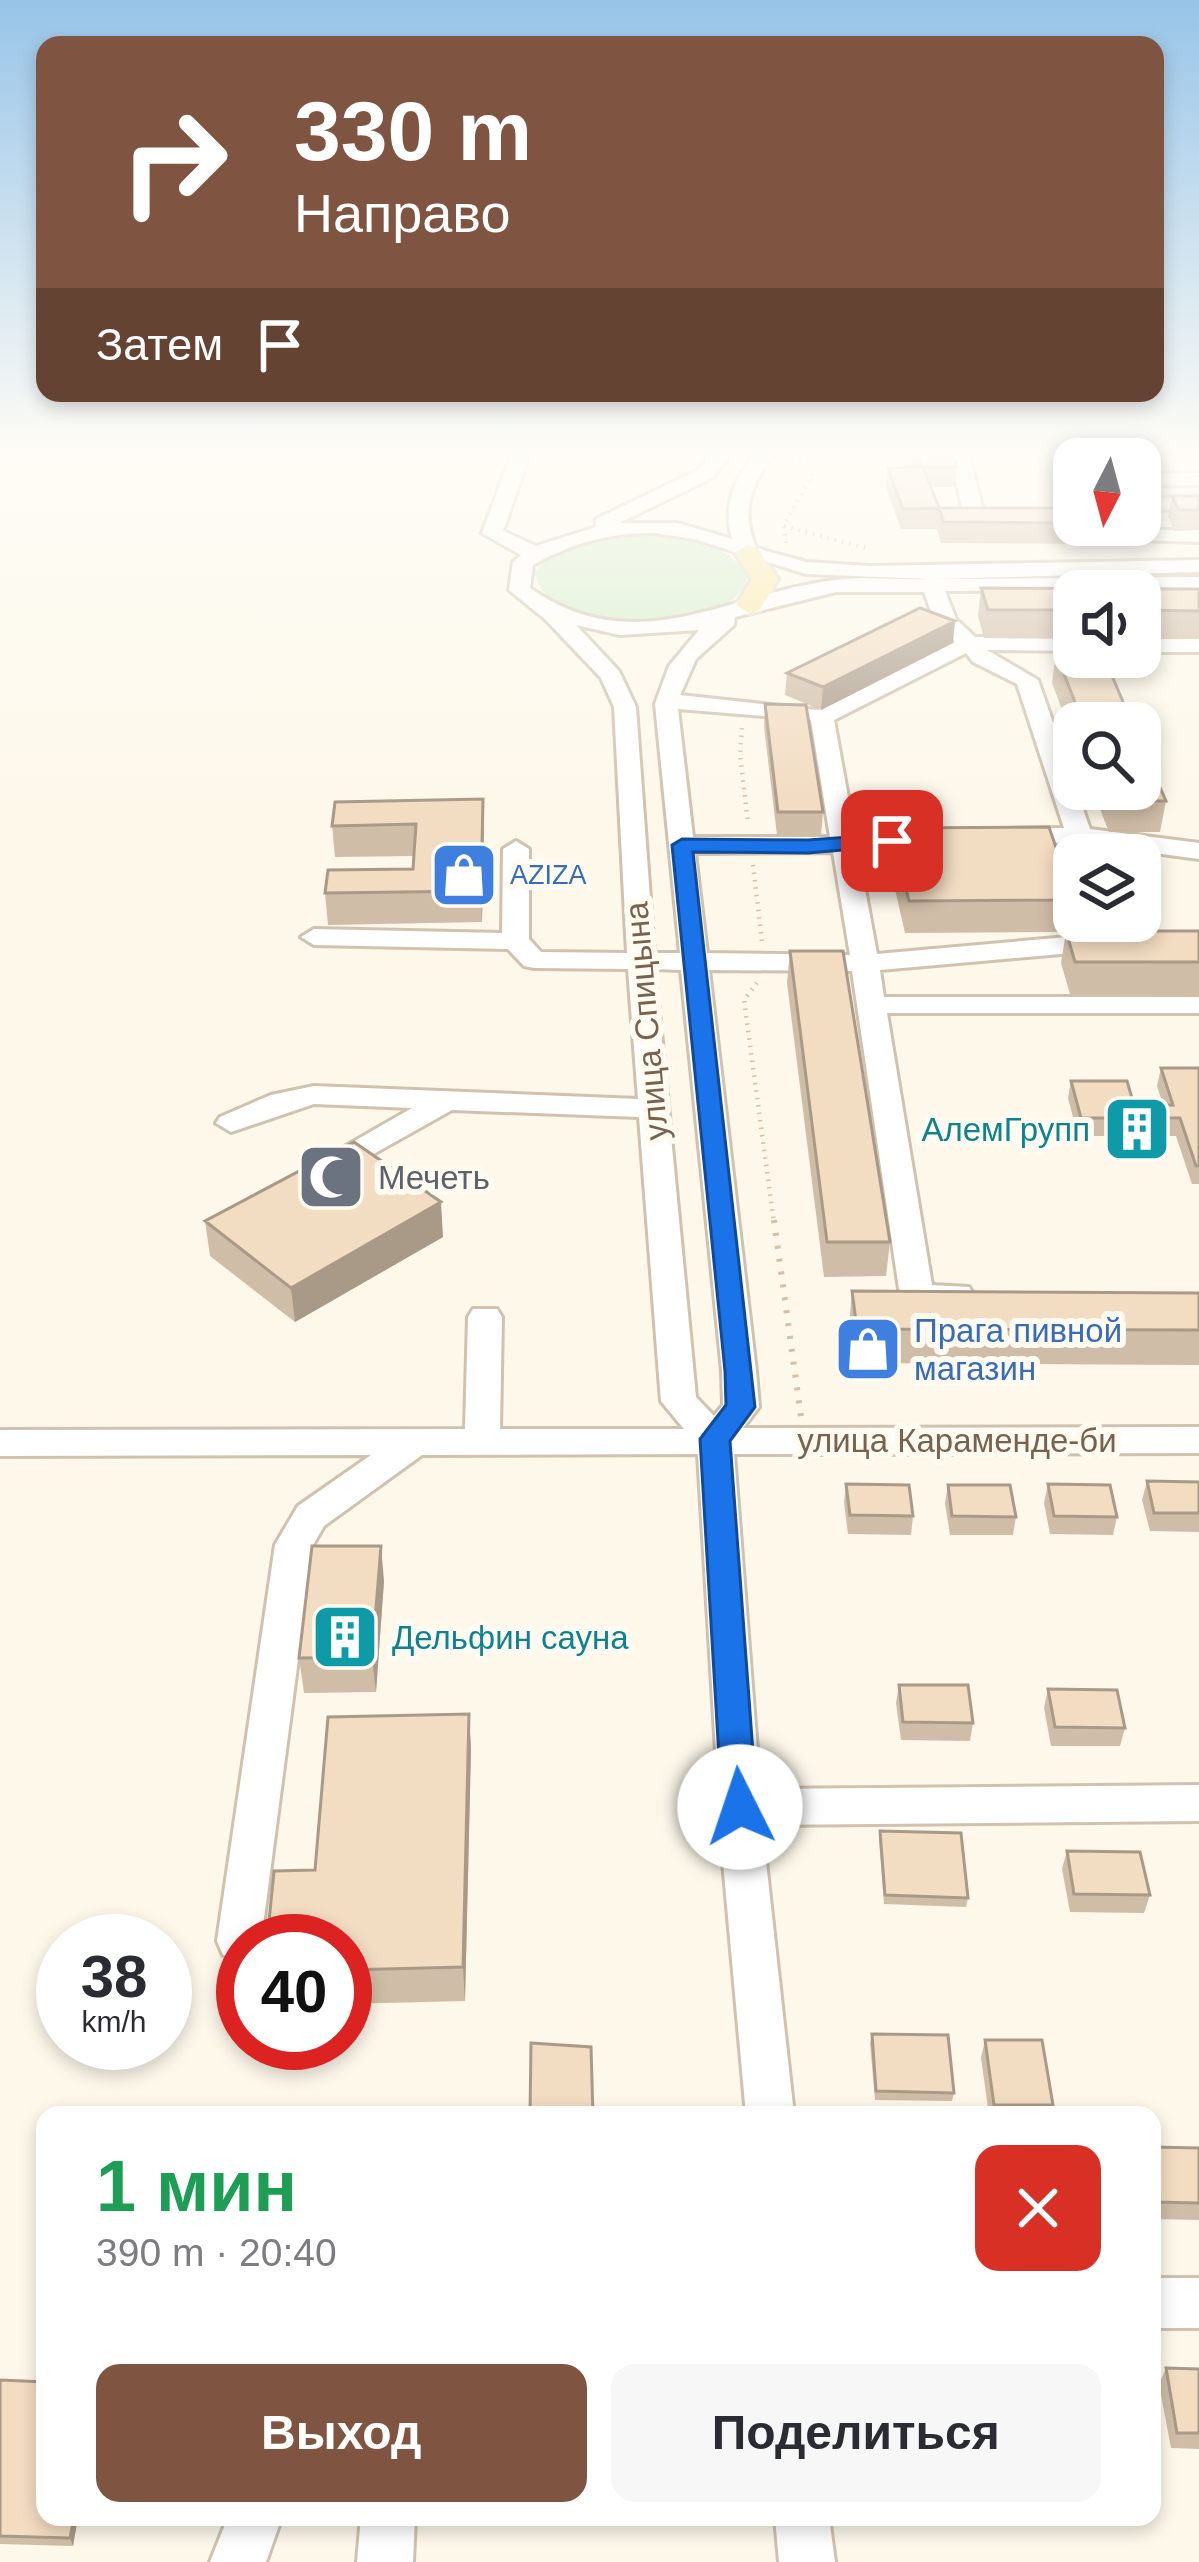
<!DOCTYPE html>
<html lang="ru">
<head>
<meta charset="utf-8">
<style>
  :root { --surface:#fff; --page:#f7f7f7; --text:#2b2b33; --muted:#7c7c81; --accent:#7f5440 }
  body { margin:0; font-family:Helvetica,sans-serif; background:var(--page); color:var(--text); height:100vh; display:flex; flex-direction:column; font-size:45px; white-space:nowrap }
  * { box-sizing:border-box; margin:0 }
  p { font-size:39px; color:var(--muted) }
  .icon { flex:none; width:66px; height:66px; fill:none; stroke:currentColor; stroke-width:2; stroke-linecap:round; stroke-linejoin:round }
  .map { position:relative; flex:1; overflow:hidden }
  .sheet { position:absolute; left:36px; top:2106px; width:1125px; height:420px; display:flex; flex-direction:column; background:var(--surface); border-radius:24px; box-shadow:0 6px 18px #0003 }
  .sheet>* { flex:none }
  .top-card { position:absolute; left:36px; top:36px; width:1128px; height:366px; border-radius:24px; box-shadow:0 6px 18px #0003; background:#7f5440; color:#fff; overflow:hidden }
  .needle { width:78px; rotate:186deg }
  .fabs { position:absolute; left:1053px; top:438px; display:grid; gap:24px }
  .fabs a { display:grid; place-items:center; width:108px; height:108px; border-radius:24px; background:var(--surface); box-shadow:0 6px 18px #0003; font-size:60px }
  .speed { position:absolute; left:36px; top:1914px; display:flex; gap:24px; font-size:60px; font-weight:700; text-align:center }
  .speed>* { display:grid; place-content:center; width:156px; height:156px; border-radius:50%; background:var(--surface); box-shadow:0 6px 18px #0003; line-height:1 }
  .speed small { font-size:30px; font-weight:400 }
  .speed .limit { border:18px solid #d22; background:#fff; color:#111 }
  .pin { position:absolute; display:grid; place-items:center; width:102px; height:102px; color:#fff; margin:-51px; border-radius:24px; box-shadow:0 6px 18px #0006 }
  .me { position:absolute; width:132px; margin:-66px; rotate:356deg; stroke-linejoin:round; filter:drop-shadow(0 0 9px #0008) }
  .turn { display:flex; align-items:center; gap:42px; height:252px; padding:0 60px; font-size:54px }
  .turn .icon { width:156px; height:156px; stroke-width:2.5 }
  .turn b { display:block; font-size:84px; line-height:102px }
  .then { display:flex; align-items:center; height:114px; padding:0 60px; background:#0003; gap:24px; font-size:45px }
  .round { display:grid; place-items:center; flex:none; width:126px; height:126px; border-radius:24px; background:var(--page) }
  .overview { display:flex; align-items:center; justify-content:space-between; height:204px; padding:0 60px }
  h1 { font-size:72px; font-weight:700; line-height:90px; color:#1e9e55 }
  .cta { display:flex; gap:24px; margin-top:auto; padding:24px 60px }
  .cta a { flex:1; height:138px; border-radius:24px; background:var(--accent); color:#fff; font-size:48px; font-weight:700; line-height:138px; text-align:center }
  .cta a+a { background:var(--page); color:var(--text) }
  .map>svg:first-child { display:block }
  .green { fill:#d1ebc8 }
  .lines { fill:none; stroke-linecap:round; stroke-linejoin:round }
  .minor-casing { stroke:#d0c2af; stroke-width:6 }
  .major-casing { stroke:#dcd6d1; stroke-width:6 }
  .path-far1 { stroke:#d8bfa4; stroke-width:4.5; stroke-dasharray:1.5 6; stroke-linecap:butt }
  .path { stroke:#d8bfa4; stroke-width:6; stroke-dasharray:3 10; stroke-linecap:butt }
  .minor { fill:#fff; fill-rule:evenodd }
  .major { fill:#fae6a4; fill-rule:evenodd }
  .wall { fill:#d0bda7 }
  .shaded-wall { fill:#a99a88 }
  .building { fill:#f2dcc2; stroke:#a99a88; stroke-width:3 }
  .route { fill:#1a73e8; stroke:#114b97; stroke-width:3 }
  .labels { text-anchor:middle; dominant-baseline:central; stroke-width:12; stroke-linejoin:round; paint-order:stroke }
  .far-shop-label { font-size:27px; fill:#366cbe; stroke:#fffbf1; text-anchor:start }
  .street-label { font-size:33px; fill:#79624d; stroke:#fffbf1 }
  .culture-label { font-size:33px; fill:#0d838f; stroke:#fffbf1; text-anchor:end }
  .worship-label { font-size:33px; fill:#5b616d; stroke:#fffbf1; text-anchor:start }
  .shop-label { font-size:33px; fill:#366cbe; stroke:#fffbf1; text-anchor:start }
</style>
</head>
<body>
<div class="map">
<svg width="1199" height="2562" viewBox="0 0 1199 2562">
  <rect width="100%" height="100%" fill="#fdf8ea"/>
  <path class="green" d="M626 535C668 536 722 536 748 575 739 638 541 639 535 572 557 543 592 539 626 535Z"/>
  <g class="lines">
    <g class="minor-casing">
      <path id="minor" d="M514 448H532L503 531 536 546 596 527V519L698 470 718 448H737L712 478 619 523H677L732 539C722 501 736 477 759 448H778C753 482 739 507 756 548L806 562 869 566 1199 560V572L936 579 1199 577V589L945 591 956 619 975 637H1074V651L987 650 1038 680 1090 829 1199 843V859L1095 845 1099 855 1074 856 1069 843 999 842 995 837 999 832 1008 829 1064 828 1017 684 973 662 966 653 834 720 855 836 932 831 945 839 932 847 858 851 877 954 1101 934 1097 921H1123L1131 941 1117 949 880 970 884 997H1199V1013H887L932 1285 969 1287 974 1295 969 1303 905 1304 900 1296 852 971 709 970 756 1371 759 1407 743 1428 1199 1427V1453L734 1454 760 1789 1199 1785V1821L762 1825 794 2115H746L722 1851 698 1454 422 1455 324 1526 313 1545 261 1941H243V1959L239 1961 223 1955 217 1941 275 1545 298 1506 371 1455 0 1456V1430L465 1429 468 1317 473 1309H497L502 1317 500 1429H684L661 1401 639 1117 452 1110 329 1179 318 1176 313 1169 318 1162 412 1108 314 1104 231 1132 216 1123 220 1117 271 1095 314 1086 638 1099 628 969 534 968 524 966 508 949 314 945 301 937 314 929 502 933 503 849 516 841 529 849V939L541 952 627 953 614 707 601 678 545 619 509 590 513 562 521 555 482 533ZM654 533 694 539 806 574 928 579C897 580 865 576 835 580 724 594 636 662 530 588L533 565C572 543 609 533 654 533ZM836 592H924L935 622 955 642 818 710 680 695 696 659 734 625 735 617ZM576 625 620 635 699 630 669 666 655 704 680 953H654L636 707 619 671ZM678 709 811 720 830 837H693ZM833 852 850 955 707 953 695 853ZM655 969 681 970 722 1371 723 1405 714 1416 696 1397Z
        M949 448H967L983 510 1074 511V523L972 520 963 512Z
        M1089 448H1107L1112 459H1094Z
        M1199 473V485L1140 486V474Z
        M1199 497V509L1140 510V498Z
        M1147 530H1199V542L1140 540V532Z
        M1140 638H1199V652H1140Z
        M1152 2278H1199V2328H1152Z
        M228 2517H282L266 2562H210Z
        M361 2517H415L413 2562H357Z
        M775 2517H829L835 2562H779Z"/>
    </g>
    <g class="major-casing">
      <path id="major" d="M748 545 757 548 778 579 759 611 749 613 736 605 752 579 735 553Z"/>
    </g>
    <path class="path-far1" d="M784 459 816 463
      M784 526 866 548
      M786 543 784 526 826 448
      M742 728 740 755 748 822
      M753 865 762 942
      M757 983 744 1000 774 1223"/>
    <path class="path" d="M774 1220 801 1417"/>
    <use href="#minor" class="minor"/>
    <use href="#major" class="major"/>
  </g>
  <path class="wall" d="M907 448H950L957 467 955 487H931L939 508H1074V525H1133L1130 544 941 543 937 529H901L886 488 888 468 914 467Z
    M1129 448H1199V456H1133Z
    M1172 496H1199V530L1175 531 1168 517Z
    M981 588 1199 589V639H1140V591H1074V639L984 638 978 616Z
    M953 643 821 710 785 695 787 673Z
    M1056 653 1132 723H1074V741L1052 683Z
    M765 704 823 812 821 836 777 835 764 727Z
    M1092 789H1140L1166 801 1160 832H1109Z
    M483 799 482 922 328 925 325 893 413 869 414 856 335 857 332 826Z
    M891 828 1074 898 1070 931H1199V995L1070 994 1061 963 1066 932 905 933 888 859Z
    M790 951 890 1242 886 1276 824 1277 787 983Z
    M1161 1068H1199V1184H1192L1176 1136H1078L1068 1098 1071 1081 1134 1105H1163L1157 1086Z
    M205 1221 443 1237 295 1322 210 1256Z
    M852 1291 1199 1293V1365L854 1363 849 1326Z
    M1147 1481 1199 1482V1532L1150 1531 1142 1500Z
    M846 1484 913 1516 911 1535 848 1534 844 1502Z
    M1048 1484 1117 1517 1113 1535 1050 1534 1044 1503Z
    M948 1485 1016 1517 1013 1535H950L945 1503Z
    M384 1581 376 1692 304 1693 299 1658Z
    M899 1685 973 1723 970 1741 901 1740 896 1703Z
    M1048 1689 1125 1728 1120 1746H1051L1044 1708Z
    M469 1714 471 1749 465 2001 345 2004V1941L315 1870Z
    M880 1831 968 1898 966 1907 884 1904 879 1840Z
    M1067 1851 1150 1895 1144 1913 1070 1912 1062 1869Z
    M872 2034 954 2093 952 2101 875 2100 870 2043Z
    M985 2040 1053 2105 1050 2115H989L981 2058Z
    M1152 2147 1199 2148V2220L1152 2219Z
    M1166 2368 1199 2369V2449L1171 2448 1159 2384Z
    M0 2380 78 2517 73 2546 0 2544Z"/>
  <path class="shaded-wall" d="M955 621 953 643 821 710 823 687Z
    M483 799 484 830 482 922 481 891Z
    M441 1202 443 1237 295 1322 291 1288Z
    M381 1546 384 1581 376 1692 372 1657Z
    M469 1714 471 1749 465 2001 463 1967Z
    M74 2517H78L73 2546 70 2538Z"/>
  <path class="building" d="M916 448H950L957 467H923Z
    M923 467 939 508H1074V523L944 522 939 508 903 509 888 468Z
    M1172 496H1199V510H1179Z
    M981 588 1199 589V611L1140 610V591H1074V610H988Z
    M920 608 955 621 823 687 787 673Z
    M1056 653H1074V657H1104L1132 723H1083Z
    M765 704 806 705 823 812H778Z
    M1140 742 1166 801H1114L1109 789H1140Z
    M483 799 481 891 325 893 328 870 413 869 416 824 332 826 335 802Z
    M1049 827 1074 900 909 901 891 828Z
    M1066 931H1199V962H1075Z
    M790 951H843L890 1242H827Z
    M1161 1068H1199V1166H1196L1180 1118H1081L1071 1081H1127L1134 1105H1173Z
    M354 1142 441 1202 291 1288 205 1221Z
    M852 1291 1199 1293V1330L857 1329Z
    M1147 1481 1199 1482V1513H1154Z
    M846 1484 909 1485 913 1516 850 1515Z
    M1048 1484 1110 1485 1117 1517 1054 1516Z
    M948 1485H1010L1016 1517 952 1516Z
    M312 1546H381L372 1657 299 1658Z
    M899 1685H968L973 1723 903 1722Z
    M1048 1689 1117 1690 1125 1728 1055 1727Z
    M469 1714 463 1967 345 1970V1941H267L274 1871 315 1870 328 1717Z
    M880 1831 961 1833 968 1898 885 1895Z
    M1067 1851 1140 1852 1150 1895 1074 1894Z
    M872 2034 948 2035 954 2093 876 2091Z
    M985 2040H1042L1053 2105H994Z
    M531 2043 591 2047 593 2115H530Z
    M1152 2147 1199 2148V2203L1154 2202 1152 2190Z
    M1166 2368 1199 2369V2433H1177Z
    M0 2380 45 2382V2517H74L70 2538 0 2536Z"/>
  <linearGradient id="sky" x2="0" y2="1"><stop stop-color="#97c4e8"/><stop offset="0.56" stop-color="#fefcf6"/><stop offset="1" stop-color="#fefcf6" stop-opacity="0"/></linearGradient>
  <rect width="1199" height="807" fill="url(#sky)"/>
  <path class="route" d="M892 834 903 841 900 845 808 853 693 852 755 1407 730 1441 757 1807 752 1818 740 1822 727 1818 722 1807 700 1439 726 1405 725 1371 672 845 682 839 808 840Z"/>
  <defs>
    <g id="shop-square" transform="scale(3.45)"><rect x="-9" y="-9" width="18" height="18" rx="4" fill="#3f7fe0" stroke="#fffbf1"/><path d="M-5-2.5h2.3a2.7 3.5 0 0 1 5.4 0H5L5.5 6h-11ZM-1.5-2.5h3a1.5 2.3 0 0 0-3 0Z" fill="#fff"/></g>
    <g id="building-square" transform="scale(3.45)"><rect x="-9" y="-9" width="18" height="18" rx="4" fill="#0f9aa8" stroke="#fffbf1"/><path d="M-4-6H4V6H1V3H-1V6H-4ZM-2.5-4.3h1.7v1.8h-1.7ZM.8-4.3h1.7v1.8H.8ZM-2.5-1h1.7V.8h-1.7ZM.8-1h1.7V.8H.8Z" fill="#fff"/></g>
    <g id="mosque-square" transform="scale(3.45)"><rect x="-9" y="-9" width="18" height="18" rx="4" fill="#6b7280" stroke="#fffbf1"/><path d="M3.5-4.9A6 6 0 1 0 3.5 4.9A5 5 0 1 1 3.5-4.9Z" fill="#fff"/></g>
  </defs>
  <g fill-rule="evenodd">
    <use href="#shop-square" x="464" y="875"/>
    <use href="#building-square" x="1137" y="1129"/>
    <use href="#mosque-square" x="331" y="1177"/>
    <use href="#shop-square" x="868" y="1349"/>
    <use href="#building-square" x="345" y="1637"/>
  </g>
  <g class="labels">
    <g class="far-shop-label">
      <text x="510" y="875">AZIZA</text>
    </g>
    <g class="street-label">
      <text transform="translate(646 1021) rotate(-95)">улица Спицына</text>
      <text x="957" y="1440">улица Караменде-би</text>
    </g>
    <g class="culture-label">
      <text x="1090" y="1129">АлемГрупп</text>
      <text x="392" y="1637" text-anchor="start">Дельфин сауна</text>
    </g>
    <g class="worship-label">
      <text x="378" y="1177">Мечеть</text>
    </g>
    <g class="shop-label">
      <text x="914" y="1330">Прага пивной<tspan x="914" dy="38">магазин</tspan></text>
    </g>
  </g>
</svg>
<div class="fabs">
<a><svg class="needle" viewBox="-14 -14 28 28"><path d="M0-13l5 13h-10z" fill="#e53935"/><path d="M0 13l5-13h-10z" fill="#7c7c81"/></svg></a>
<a><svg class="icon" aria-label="sound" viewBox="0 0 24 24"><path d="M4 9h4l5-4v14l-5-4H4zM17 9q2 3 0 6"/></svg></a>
<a><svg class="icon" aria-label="search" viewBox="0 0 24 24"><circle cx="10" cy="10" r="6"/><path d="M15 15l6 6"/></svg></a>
<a><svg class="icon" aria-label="layers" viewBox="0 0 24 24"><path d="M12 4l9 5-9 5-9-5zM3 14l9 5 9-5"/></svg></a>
</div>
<div class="speed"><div>38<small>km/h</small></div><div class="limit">40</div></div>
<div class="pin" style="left:892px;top:841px;background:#d93025"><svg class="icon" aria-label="arrive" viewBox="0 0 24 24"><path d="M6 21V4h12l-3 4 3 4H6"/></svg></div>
<svg class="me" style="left:740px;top:1807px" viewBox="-20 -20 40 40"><circle r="19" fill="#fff"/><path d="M0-13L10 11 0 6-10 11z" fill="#1a73e8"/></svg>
<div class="top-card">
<div class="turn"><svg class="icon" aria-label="right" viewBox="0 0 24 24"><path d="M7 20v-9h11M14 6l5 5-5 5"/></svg><div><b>330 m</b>Направо</div></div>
<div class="then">Затем<svg class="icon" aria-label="arrive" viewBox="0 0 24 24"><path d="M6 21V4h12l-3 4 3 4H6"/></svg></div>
</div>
<section class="sheet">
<div class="overview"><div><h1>1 мин</h1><p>390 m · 20:40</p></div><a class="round" style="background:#d93025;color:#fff"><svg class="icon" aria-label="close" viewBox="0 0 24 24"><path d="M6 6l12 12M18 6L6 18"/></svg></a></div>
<div class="cta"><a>Выход</a><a>Поделиться</a></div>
</section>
</div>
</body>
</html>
